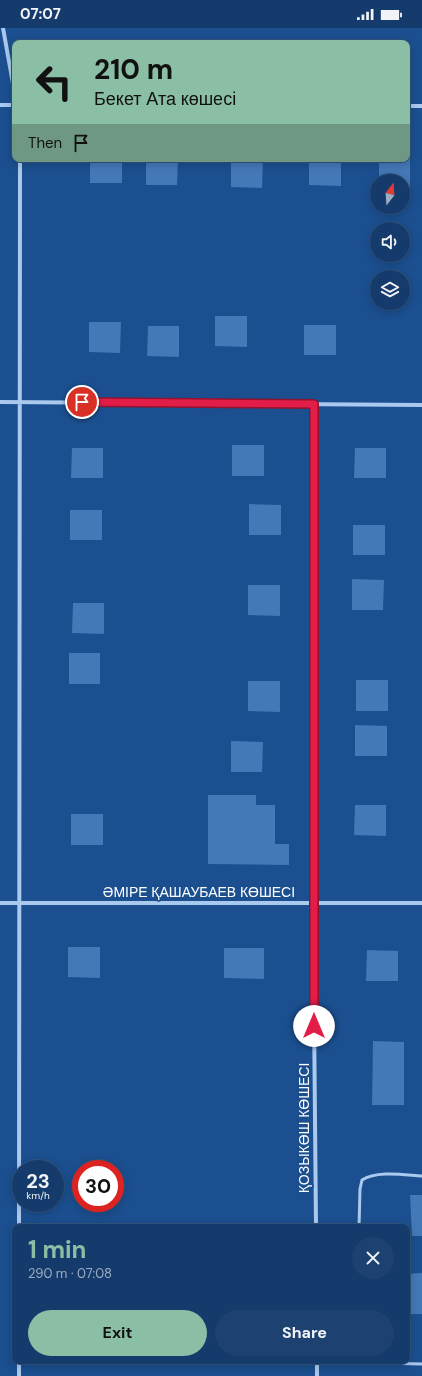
<!DOCTYPE html>
<html lang="en">
<head>
<meta charset="utf-8">
<style>
  :root { --surface:#143b6b; --page:#1d4271; --text:#f1f3f6; --muted:#9dadc1; --line:#33557e; --accent:#8abfa5 }
  body { margin:0; font-family:"DM Sans",sans-serif; background:var(--page); color:var(--text); height:100vh; display:flex; flex-direction:column; font-size:15px; white-space:nowrap }
  * { box-sizing:border-box; margin:0 }
  p { font-size:13px; color:var(--muted) }
  .icon { flex:none; width:22px; height:22px; fill:none; stroke:currentColor; stroke-width:2; stroke-linecap:round; stroke-linejoin:round }
  .map { position:relative; flex:1; overflow:hidden }
  .drawer { position:absolute; left:12px; top:1196px; width:398px; height:140px; display:flex; flex-direction:column; background:var(--surface); border-radius:8px; box-shadow:0 2px 10px #0003,0 0 0 1px var(--line) }
  .drawer>* { flex:none }
  .top-card { position:absolute; left:12px; top:12px; width:398px; height:122px; border-radius:8px; box-shadow:0 2px 10px #0003,0 0 0 1px var(--line); background:#8abfa5; color:#111; overflow:hidden }
  .needle { width:26px; rotate:17deg }
  .tools { position:absolute; left:370px; top:146px; display:grid; gap:8px }
  .tools a { display:grid; place-items:center; width:40px; height:40px; border-radius:50%; background:var(--surface); box-shadow:0 2px 10px #0003,0 0 0 1px var(--line); font-size:20px }
  .speed { position:absolute; left:12px; top:1132px; display:flex; gap:8px; font-size:20px; font-weight:700; text-align:center }
  .speed>* { display:grid; place-content:center; width:52px; height:52px; border-radius:50%; background:var(--surface); box-shadow:0 2px 10px #0003,0 0 0 1px var(--line); line-height:1 }
  .speed small { font-size:10px; font-weight:400 }
  .speed .limit { border:6px solid #d22; background:#fff; color:#111 }
  .pin { position:absolute; display:grid; place-items:center; width:34px; height:34px; color:#fff; margin:-17px; border:2px solid #fff; border-radius:50%; box-shadow:0 1px 4px #0007 }
  .me { position:absolute; width:44px; margin:-22px; rotate:0deg; stroke-linejoin:round; filter:drop-shadow(0 0 3px #0008) }
  .turn { display:flex; align-items:center; gap:14px; height:84px; padding:0 16px; font-size:18px }
  .turn .icon { width:52px; height:52px; stroke-width:2.5 }
  .turn b { display:block; font-size:28px; line-height:34px }
  .then { display:flex; align-items:center; height:38px; padding:0 16px; background:#0003; gap:8px; font-size:15px }
  .round { display:grid; place-items:center; flex:none; width:42px; height:42px; border-radius:21px; background:var(--page) }
  .headline { display:flex; align-items:center; justify-content:space-between; height:68px; padding:0 16px }
  h1 { font-size:24px; font-weight:700; line-height:30px; color:var(--accent) }
  .primary-button { display:flex; gap:8px; margin-top:auto; padding:8px 16px }
  .primary-button a { flex:1; height:46px; border-radius:24px; background:var(--accent); color:#111; font-size:16px; font-weight:700; line-height:46px; text-align:center }
  .primary-button a+a { background:var(--page); color:var(--text) }
  .status { display:flex; justify-content:space-between; align-items:center; height:28px; padding:0 20px; background:var(--surface); direction:ltr }
  .status svg { height:11px; fill:currentColor }
  .map>svg:first-child { display:block }
  .building { fill:#4478b7 }
  .lines { fill:none; stroke-linecap:round; stroke-linejoin:round }
  .service { stroke:#a9c9ee; stroke-width:3 }
  .minor { stroke:#a9c9ee; stroke-width:4 }
  .route-casing { stroke:#92132f; stroke-width:10 }
  .route { stroke:#e11d48; stroke-width:7 }
  .labels { text-anchor:middle; dominant-baseline:central; stroke-width:3.5; stroke-linejoin:round; paint-order:stroke }
  .street-label { font-size:14px; fill:#fff; stroke:#1b4f8f }
</style>
</head>
<body>
<div class="status"><b>07:07</b><svg viewBox="0 0 49 12"><path d="M0 12V9h3v3zM5 12V6h3v6zM10 12V3h3v9zM15 12V0h3v12zM26 1h20v11H26zM47 4h2v5h-2z"/></svg></div>
<div class="map">
<svg width="422" height="1348" viewBox="0 0 422 1348">
  <rect width="100%" height="100%" fill="#1b4f8f"/>
  <path class="building" d="M407 130H410V160H403V153H379V131H407Z
    M90 131H122V155H90Z
    M146 131H178L177 157H146Z
    M231 131H263L262 160 231 159Z
    M309 131H341V158L309 157Z
    M215 288H247V319L215 318Z
    M89 294H121L120 325 89 324Z
    M304 297H336V327H304Z
    M148 298H179V329L147 328Z
    M232 417H264V448H232Z
    M72 420H103V450H71Z
    M355 420H386V450H354Z
    M249 476 281 477V507H249Z
    M70 482H102V512H70Z
    M353 497H385V527H353Z
    M352 551 384 552 383 582H352Z
    M248 557H280V588L248 587Z
    M73 575H104V606L72 605Z
    M69 625H100V656H69Z
    M356 652H388V683H356Z
    M248 653H280V684L248 683Z
    M355 697 387 698V728H355Z
    M231 713 263 714 262 744H231Z
    M208 767H256V777H275V816H289V837L208 836Z
    M355 777H386V808L354 807Z
    M71 786H103V817H71Z
    M68 919H100V950L68 949Z
    M224 920H264V951L224 950Z
    M367 922 398 923V953H366Z
    M373 1013 404 1014V1077H372Z
    M410 1167H422V1208H412Z
    M422 1245V1286H407V1246Z"/>
  <g class="lines">
    <path class="service" d="M359 1199 360 1161 362 1152C377 1142 405 1147 422 1148
      M362 1333 378 1335 422 1336"/>
    <path class="minor" d="M3 0 15 67
      M0 77H15
      M407 78H422
      M0 374 422 377
      M314 376 313 875 316 1199
      M0 875H422
      M19 1199 20 131
      M317 1333V1348
      M19 1348V1333"/>
  </g>
  <g class="lines">
    <g class="route-casing">
      <path id="route" d="M82 374 314 376V998"/>
    </g>
    <use href="#route" class="route"/>
  </g>
  <g class="labels">
    <g class="street-label">
      <text x="199" y="864">ӘМІРЕ ҚАШАУБАЕВ КӨШЕСІ</text>
      <text transform="translate(304 1100) rotate(-90)">ҚОЗЫКӨШ КӨШЕСІ</text>
    </g>
  </g>
</svg>
<div class="tools">
<a><svg class="needle" viewBox="-14 -14 28 28"><path d="M0-13l5 13h-10z" fill="#e53935"/><path d="M0 13l5-13h-10z" fill="#9dadc1"/></svg></a>
<a><svg class="icon" aria-label="sound" viewBox="0 0 24 24"><path d="M4 9h4l5-4v14l-5-4H4zM17 9q2 3 0 6"/></svg></a>
<a><svg class="icon" aria-label="layers" viewBox="0 0 24 24"><path d="M12 4l9 5-9 5-9-5zM3 14l9 5 9-5"/></svg></a>
</div>
<div class="speed"><div>23<small>km/h</small></div><div class="limit">30</div></div>
<div class="pin" style="left:82px;top:374px;background:#d93025"><svg class="icon" aria-label="arrive" viewBox="0 0 24 24"><path d="M6 21V4h12l-3 4 3 4H6"/></svg></div>
<svg class="me" style="left:314px;top:998px" viewBox="-20 -20 40 40"><circle r="19" fill="#fff"/><path d="M0-13L10 11 0 6-10 11z" fill="#e11d48"/></svg>
<div class="top-card">
<div class="turn"><svg class="icon" aria-label="left" viewBox="0 0 24 24"><path d="M17 20v-9H6M10 6l-5 5 5 5"/></svg><div><b>210 m</b>Бекет Ата көшесі</div></div>
<div class="then">Then<svg class="icon" aria-label="arrive" viewBox="0 0 24 24"><path d="M6 21V4h12l-3 4 3 4H6"/></svg></div>
</div>
<section class="drawer">
<div class="headline"><div><h1>1 min</h1><p>290 m · 07:08</p></div><a class="round"><svg class="icon" aria-label="close" viewBox="0 0 24 24"><path d="M6 6l12 12M18 6L6 18"/></svg></a></div>
<div class="primary-button"><a>Exit</a><a>Share</a></div>
</section>
</div>
</body>
</html>
